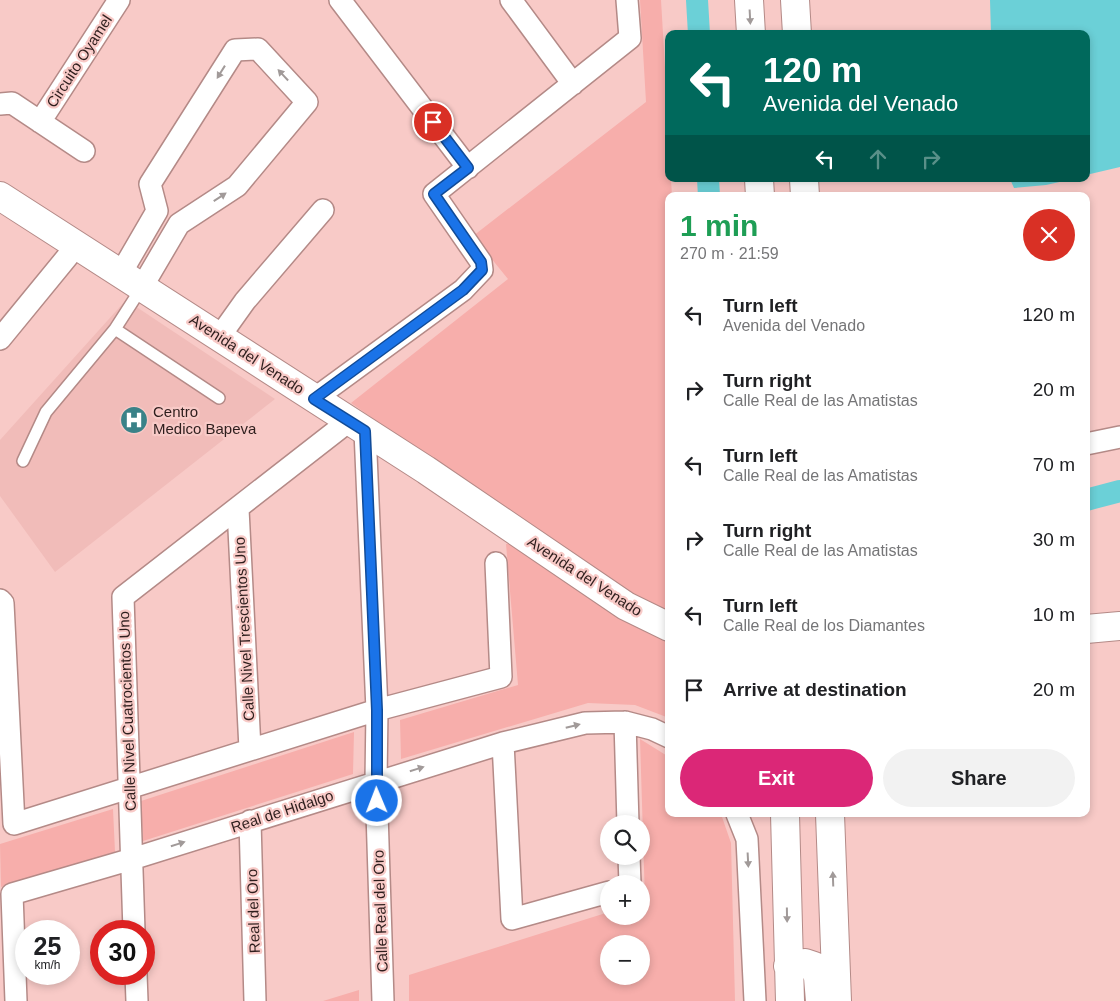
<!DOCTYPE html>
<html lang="en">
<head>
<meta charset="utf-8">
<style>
  :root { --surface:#fff; --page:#f2f2f2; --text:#202124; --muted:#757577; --accent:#db2777 }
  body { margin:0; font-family:Helvetica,sans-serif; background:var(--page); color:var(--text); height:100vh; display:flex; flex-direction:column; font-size:19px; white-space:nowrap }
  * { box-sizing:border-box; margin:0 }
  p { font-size:16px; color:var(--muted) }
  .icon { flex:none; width:28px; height:28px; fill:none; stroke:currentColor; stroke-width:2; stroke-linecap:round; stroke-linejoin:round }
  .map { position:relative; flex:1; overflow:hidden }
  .sheet { position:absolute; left:665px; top:192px; width:425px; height:625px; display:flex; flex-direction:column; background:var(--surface); border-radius:10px; box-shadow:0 2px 8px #0003 }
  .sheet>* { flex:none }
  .guide { position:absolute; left:665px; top:30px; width:425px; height:152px; border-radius:10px; box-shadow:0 2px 8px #0003; background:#00695c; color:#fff; overflow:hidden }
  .tools { position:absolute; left:600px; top:815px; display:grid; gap:10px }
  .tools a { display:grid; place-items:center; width:50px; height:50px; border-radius:50%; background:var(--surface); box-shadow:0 2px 8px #0003; font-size:25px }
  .speed { position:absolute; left:15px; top:920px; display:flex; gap:10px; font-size:25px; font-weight:700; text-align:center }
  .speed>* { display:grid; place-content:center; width:65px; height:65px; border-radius:50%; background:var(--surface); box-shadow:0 2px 8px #0003; line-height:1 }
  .speed small { font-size:12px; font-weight:400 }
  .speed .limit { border:8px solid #d22; background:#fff; color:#111 }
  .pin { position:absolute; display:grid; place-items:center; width:42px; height:42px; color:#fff; margin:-21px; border:2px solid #fff; border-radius:50%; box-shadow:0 1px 5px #0007 }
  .me { position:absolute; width:55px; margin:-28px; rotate:359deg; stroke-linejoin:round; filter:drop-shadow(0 0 4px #0008) }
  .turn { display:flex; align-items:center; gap:18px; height:105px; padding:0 15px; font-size:22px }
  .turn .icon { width:65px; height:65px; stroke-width:2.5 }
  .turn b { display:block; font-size:35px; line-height:42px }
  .lanes { display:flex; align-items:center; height:48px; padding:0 15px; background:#0003; justify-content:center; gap:25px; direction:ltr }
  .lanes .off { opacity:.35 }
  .round { display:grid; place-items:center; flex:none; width:52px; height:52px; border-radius:26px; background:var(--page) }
  .overview { display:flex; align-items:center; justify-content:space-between; height:85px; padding:0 15px }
  h1 { font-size:30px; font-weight:700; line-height:38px; color:#1e9e55 }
  .primary-button { display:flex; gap:10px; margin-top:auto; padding:10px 15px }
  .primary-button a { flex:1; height:58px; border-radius:30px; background:var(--accent); color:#fff; font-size:20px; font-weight:700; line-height:58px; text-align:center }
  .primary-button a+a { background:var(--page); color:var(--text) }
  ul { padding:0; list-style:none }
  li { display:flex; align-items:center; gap:15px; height:75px; padding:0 15px }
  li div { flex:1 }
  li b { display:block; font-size:19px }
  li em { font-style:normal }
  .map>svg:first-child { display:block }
  .built { fill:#f1bcb9 }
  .green { fill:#f7aeab; fill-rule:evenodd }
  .water { fill:#6bd0d7 }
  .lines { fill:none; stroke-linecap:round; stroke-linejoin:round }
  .canal { stroke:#6bd0d7; stroke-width:22 }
  .service-casing { stroke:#b48a87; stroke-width:14 }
  .minor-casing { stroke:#b48a87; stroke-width:24 }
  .tertiary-casing { stroke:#b48a87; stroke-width:30 }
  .primary-casing { stroke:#b48a87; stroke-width:30 }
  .service { stroke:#fff; stroke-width:11 }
  .minor { stroke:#fff; stroke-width:21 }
  .tertiary { stroke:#fff; stroke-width:28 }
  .primary { stroke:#fff; stroke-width:28 }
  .oneway { fill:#a19a99 }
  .route-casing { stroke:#114b97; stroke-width:12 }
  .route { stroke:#1a73e8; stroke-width:9 }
  .labels { text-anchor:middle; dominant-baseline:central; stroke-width:4.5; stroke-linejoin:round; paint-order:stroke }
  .street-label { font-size:15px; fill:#2e1e1d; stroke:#f8cac7 }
  .poi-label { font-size:15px; fill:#2e1e1d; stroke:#f8cac7; text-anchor:start }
</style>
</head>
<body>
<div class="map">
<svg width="1120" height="1001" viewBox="0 0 1120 1001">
  <rect width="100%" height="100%" fill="#f8cac7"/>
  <path class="built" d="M126 300 275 399 55 572 0 496V440Z"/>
  <path class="green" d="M640 0H661L669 135V179H671L672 196H669V616L630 599 351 403 508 279 473 236 646 102Z
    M517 543 669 640V718L635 705 588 703 401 759 400 720 518 685 506 544Z
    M354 732 353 774 143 841 141 801Z
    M640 739 669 757V814H721L731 843 735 1001H409V975L609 912V916H641V902L645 900ZM609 944H641V976H609Z
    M113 809 115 852 1 887 0 844Z
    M359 990V1001H323Z"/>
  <path class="water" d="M990 0H1120V167L1086 175V34H991Z
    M1010 179H1073L1046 185 1014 188Z"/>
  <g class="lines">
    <path class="canal" d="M697 0 699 34
      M708 179 709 196
      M1086 500 1120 491"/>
    <g class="service-casing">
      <path id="service" d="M115 329 219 398
        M23 461 46 412 115 329 142 287"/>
    </g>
    <g class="minor-casing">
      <path id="minor" d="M340 0 468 168
        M511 0 573 84
        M0 104 12 103 84 151
        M40 122 119 0
        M121 273 157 211 150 184 235 50 258 49 307 102 237 186 179 224 142 287
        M220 336 245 301 323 210
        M0 339 77 245
        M314 399 463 290 482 270 481 262 434 194 630 38 627 0
        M365 431 377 710 376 781 383 1001
        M1086 444 1120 437
        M238 509 250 749
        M0 600 3 603 14 824 377 710 501 677 496 563
        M625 722 628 824
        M503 743 512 919 609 892
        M737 814 747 839 755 1001
        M250 821 255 1001
        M629 856 630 884
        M134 931 123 597 349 421
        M136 974 137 1001
        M16 1001 12 894 132 859 503 743 585 723 625 722 652 729 669 737"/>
    </g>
    <g class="tertiary-casing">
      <path id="tertiary" d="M0 196 426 470 626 606 669 627
        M1086 629 1120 626"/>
    </g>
    <g class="primary-casing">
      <path id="primary" d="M749 0 751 34
        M795 0 797 34
        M759 179 760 196
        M804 179 805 196
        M785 814 790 1001
        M830 814 837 1001
        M788 966 805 963 814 966 818 977 820 1001"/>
    </g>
    <use href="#service" class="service"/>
    <use href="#minor" class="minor"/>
    <use href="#tertiary" class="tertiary"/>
    <use href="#primary" class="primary"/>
  </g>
  <defs><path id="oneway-solid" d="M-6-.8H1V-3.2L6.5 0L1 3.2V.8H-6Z" transform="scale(1.25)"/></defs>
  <g class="oneway">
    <use href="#oneway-solid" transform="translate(750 17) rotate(87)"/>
    <use href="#oneway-solid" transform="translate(221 72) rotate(122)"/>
    <use href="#oneway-solid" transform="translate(283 75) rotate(-133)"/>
    <use href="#oneway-solid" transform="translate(220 197) rotate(-33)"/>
    <use href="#oneway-solid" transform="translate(573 726) rotate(-14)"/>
    <use href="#oneway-solid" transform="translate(417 769) rotate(-17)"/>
    <use href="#oneway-solid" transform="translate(178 844) rotate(-18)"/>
    <use href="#oneway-solid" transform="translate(748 860) rotate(87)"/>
    <use href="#oneway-solid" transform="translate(833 879) rotate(-92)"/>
    <use href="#oneway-solid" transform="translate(787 915) rotate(89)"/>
  </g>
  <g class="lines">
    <g class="route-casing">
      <path id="route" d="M377 801V710L365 431 314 399 463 290 482 270 481 262 434 194 468 168 433 122"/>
    </g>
    <use href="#route" class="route"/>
  </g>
  <defs>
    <g id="hospital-disc" transform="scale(1.4375)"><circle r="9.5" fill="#3a8288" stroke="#f8cac7"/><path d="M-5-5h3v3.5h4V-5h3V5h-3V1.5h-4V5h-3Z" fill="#fff"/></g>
  </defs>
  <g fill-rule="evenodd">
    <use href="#hospital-disc" x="134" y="420"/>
  </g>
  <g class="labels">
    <g class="street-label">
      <text transform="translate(79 61) rotate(-57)">Circuito Oyamel</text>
      <text transform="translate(247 354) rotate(33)">Avenida del Venado</text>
      <text transform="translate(585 576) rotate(33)">Avenida del Venado</text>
      <text transform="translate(244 629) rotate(-93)">Calle Nivel Trescientos Uno</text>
      <text transform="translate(127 711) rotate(-92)">Calle Nivel Cuatrocientos Uno</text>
      <text transform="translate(282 811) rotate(-18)">Real de Hidalgo</text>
      <text transform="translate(253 911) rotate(-92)">Real del Oro</text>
      <text transform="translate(380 911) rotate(-92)">Calle Real del Oro</text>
    </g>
    <g class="poi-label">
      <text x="153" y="411">Centro<tspan x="153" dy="17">Medico Bapeva</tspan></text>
    </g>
  </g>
</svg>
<div class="tools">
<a><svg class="icon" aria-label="search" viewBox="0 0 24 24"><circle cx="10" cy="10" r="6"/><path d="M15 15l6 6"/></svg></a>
<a>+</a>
<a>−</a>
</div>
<div class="speed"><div>25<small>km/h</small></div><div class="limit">30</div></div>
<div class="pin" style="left:433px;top:122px;background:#d93025"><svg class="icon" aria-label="arrive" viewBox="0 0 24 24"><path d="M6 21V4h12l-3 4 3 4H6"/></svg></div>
<svg class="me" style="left:377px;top:801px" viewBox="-20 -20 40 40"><circle r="17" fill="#1a73e8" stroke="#fff" stroke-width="3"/><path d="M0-11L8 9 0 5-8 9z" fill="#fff"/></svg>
<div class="guide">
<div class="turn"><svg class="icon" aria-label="left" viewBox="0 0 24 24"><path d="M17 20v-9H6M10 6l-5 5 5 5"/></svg><div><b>120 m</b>Avenida del Venado</div></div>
<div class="lanes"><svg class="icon" aria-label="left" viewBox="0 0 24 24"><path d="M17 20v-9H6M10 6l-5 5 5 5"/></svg><svg class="icon off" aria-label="ahead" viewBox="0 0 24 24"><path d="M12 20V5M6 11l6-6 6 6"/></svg><svg class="icon off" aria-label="right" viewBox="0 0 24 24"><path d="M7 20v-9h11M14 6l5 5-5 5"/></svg></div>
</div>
<section class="sheet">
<div class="overview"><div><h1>1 min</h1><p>270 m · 21:59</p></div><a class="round" style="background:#d93025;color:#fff"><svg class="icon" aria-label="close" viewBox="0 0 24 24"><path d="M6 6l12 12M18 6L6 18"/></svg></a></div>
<ul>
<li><svg class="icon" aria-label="left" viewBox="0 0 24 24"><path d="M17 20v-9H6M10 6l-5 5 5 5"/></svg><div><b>Turn left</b><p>Avenida del Venado</p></div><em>120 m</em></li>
<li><svg class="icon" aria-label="right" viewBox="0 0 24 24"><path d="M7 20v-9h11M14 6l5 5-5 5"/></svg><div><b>Turn right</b><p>Calle Real de las Amatistas</p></div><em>20 m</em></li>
<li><svg class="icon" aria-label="left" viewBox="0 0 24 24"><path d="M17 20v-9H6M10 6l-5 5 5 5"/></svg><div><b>Turn left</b><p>Calle Real de las Amatistas</p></div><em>70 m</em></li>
<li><svg class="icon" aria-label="right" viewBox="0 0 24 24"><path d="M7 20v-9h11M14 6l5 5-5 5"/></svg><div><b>Turn right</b><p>Calle Real de las Amatistas</p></div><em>30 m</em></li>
<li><svg class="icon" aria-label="left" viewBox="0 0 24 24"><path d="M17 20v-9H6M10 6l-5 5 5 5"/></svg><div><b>Turn left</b><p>Calle Real de los Diamantes</p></div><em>10 m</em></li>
<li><svg class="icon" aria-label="arrive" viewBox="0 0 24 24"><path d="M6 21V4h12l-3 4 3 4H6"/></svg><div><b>Arrive at destination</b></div><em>20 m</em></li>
</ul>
<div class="primary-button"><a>Exit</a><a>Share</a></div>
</section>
</div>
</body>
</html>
